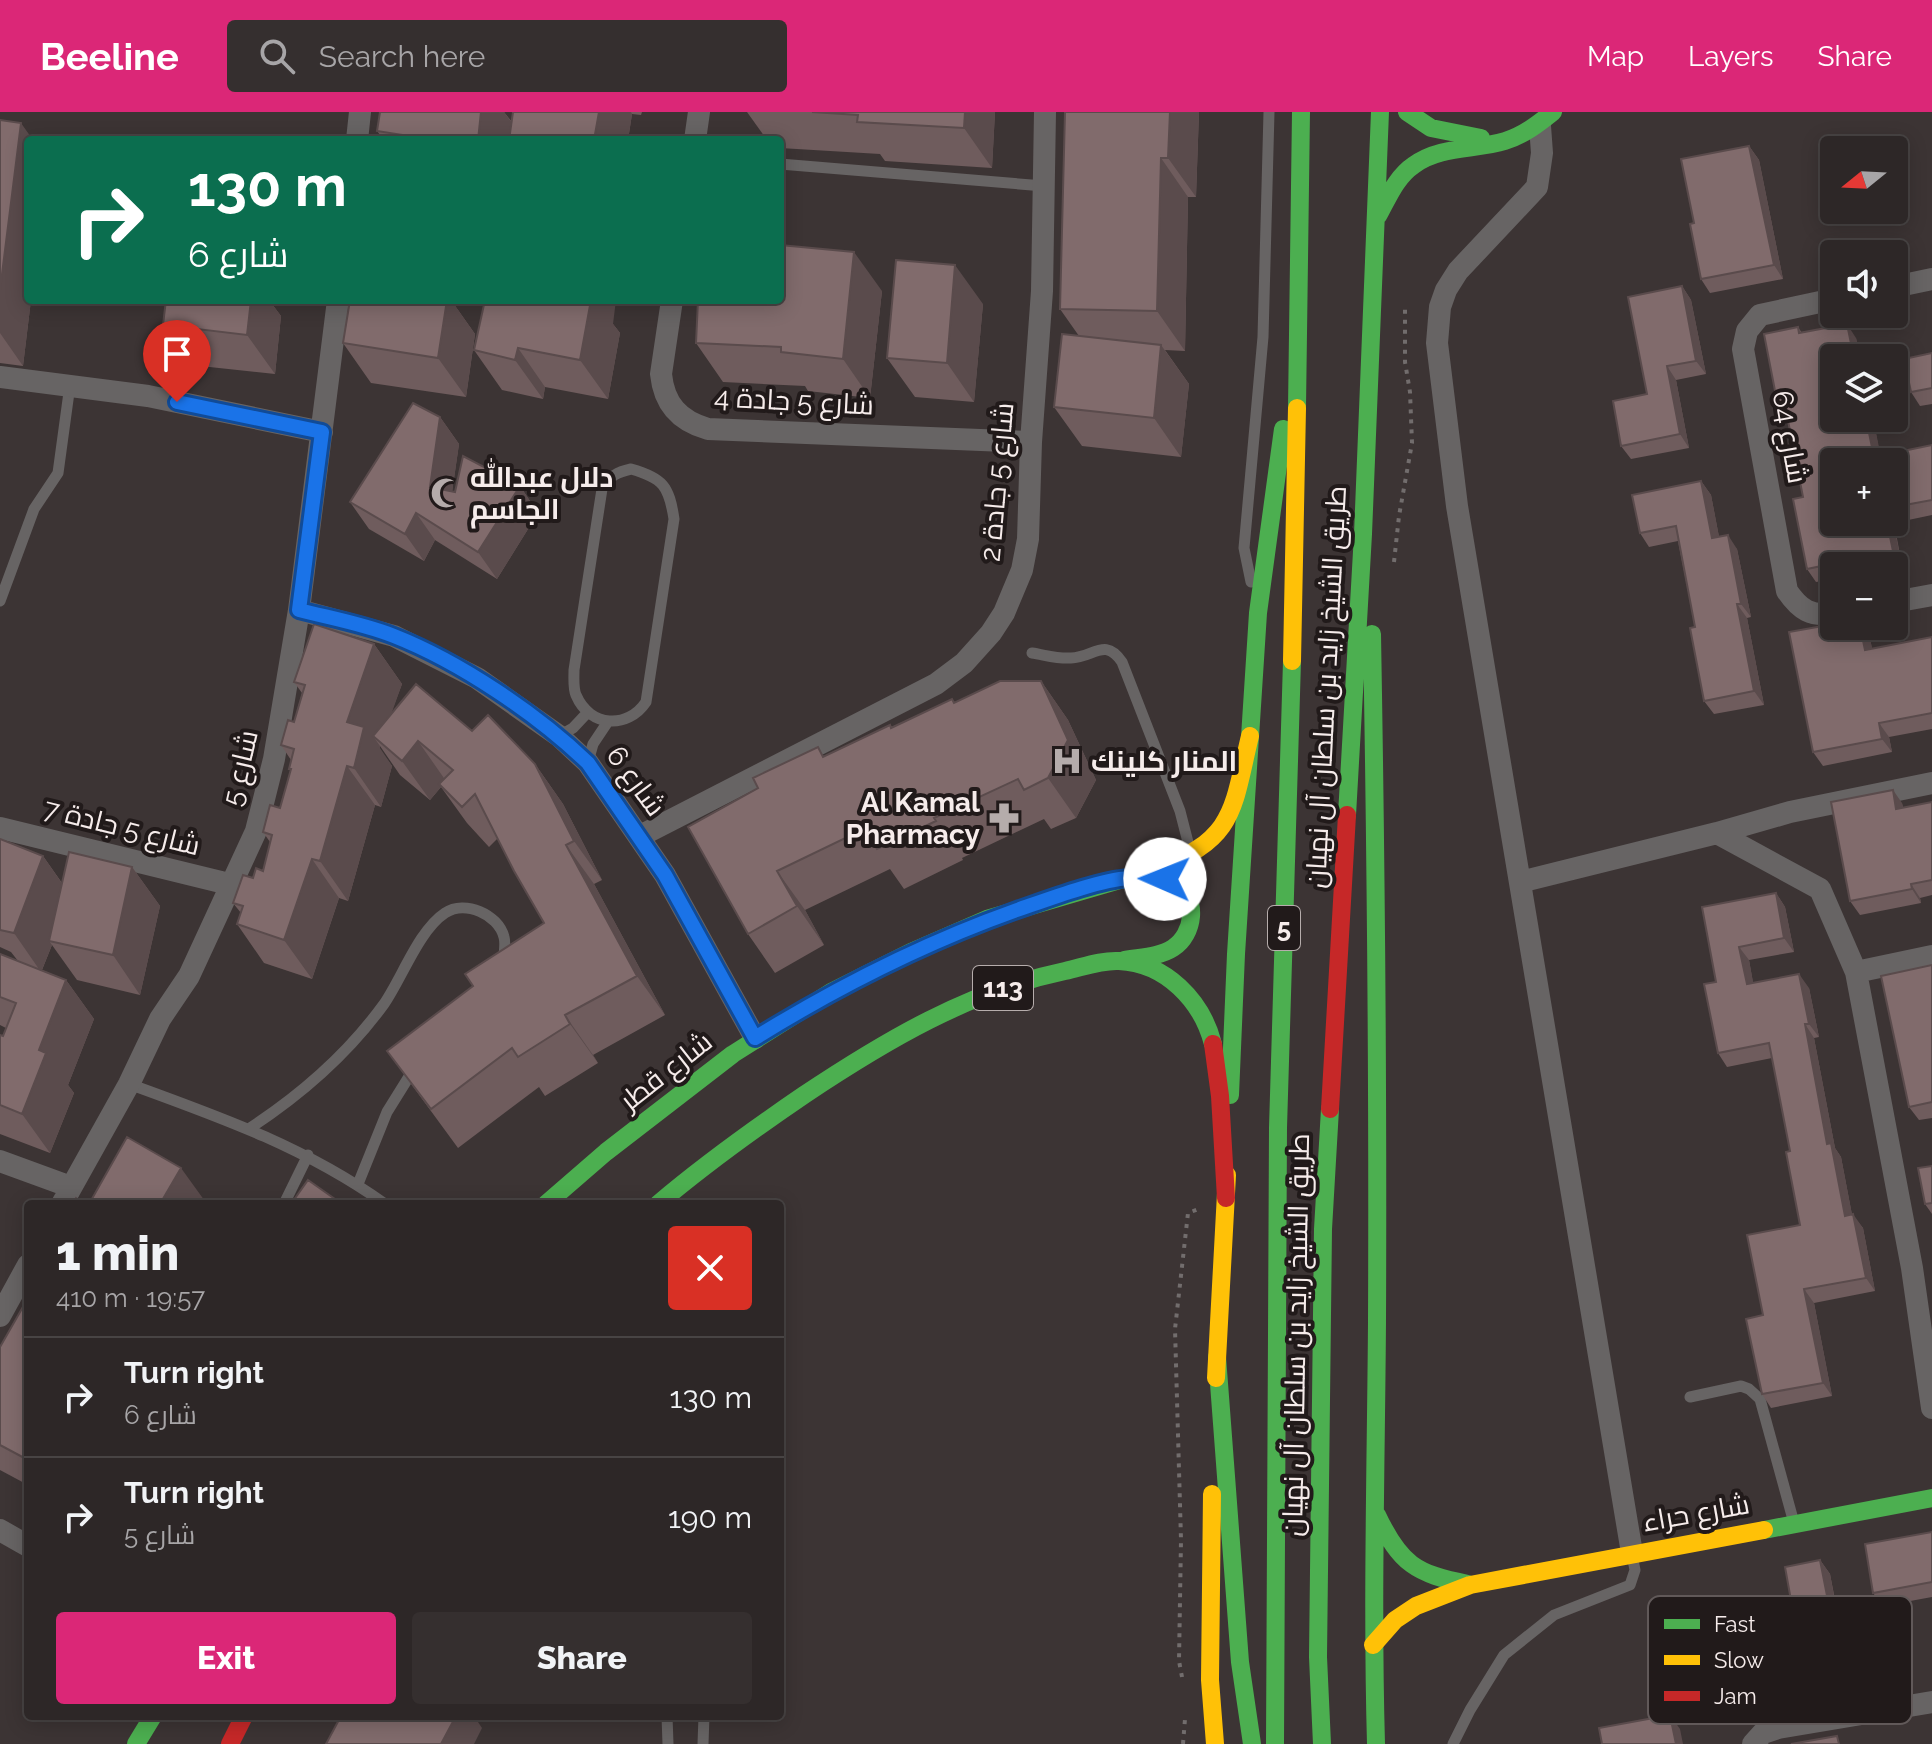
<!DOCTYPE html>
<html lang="en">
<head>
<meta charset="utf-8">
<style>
  :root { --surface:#2d2727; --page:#352f2f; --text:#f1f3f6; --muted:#a7a5a7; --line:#484444; --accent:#db2777 }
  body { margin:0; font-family:Raleway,Cairo,sans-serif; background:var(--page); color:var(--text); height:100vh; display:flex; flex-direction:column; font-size:30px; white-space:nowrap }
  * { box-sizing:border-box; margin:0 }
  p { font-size:26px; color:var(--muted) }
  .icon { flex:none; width:44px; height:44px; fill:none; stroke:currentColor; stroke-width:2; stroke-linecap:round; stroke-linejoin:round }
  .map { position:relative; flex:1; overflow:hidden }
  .details { position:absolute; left:24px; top:1088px; width:760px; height:520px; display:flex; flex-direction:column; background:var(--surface); border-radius:8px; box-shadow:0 4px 20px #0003,0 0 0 2px var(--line) }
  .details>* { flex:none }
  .banner { position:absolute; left:24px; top:24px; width:760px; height:168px; border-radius:8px; box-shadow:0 4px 20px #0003,0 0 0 2px var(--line); background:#0b6e4f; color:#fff; overflow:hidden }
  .needle { width:52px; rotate:252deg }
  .tools { position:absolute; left:1820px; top:24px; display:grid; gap:16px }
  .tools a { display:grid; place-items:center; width:88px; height:88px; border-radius:8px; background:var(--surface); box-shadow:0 4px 20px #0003,0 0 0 2px var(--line); font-size:40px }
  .pin { position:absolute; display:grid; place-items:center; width:68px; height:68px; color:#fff; margin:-82px -34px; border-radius:50% 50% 50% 0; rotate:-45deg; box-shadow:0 0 8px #0007 }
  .pin .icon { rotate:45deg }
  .me { position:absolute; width:88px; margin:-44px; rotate:271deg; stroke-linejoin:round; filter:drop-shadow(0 0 6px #0008) }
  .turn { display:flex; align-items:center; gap:28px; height:168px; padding:0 32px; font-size:36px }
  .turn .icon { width:104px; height:104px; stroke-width:2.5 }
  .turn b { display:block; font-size:56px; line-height:68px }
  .round { display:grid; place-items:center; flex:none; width:84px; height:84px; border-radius:8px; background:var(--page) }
  .head { display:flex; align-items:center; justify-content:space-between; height:136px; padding:0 32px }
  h1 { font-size:48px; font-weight:800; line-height:60px }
  .primary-button { display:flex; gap:16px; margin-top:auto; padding:16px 32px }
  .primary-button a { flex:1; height:92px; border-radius:8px; background:var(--accent); color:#fff; font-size:32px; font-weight:800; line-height:92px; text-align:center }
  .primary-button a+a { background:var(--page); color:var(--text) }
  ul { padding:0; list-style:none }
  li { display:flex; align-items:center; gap:24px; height:120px; padding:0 32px; border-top:2px solid var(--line) }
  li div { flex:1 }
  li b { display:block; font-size:30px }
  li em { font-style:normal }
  header { display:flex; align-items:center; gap:48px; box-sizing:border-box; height:112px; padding:0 40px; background:var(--accent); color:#fff }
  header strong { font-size:38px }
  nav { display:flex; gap:44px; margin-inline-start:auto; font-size:28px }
  .search { width:560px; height:72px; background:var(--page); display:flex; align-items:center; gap:20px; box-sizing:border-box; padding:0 28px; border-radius:8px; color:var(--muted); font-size:30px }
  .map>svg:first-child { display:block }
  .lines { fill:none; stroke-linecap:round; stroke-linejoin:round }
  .path { stroke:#726d6d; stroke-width:4; stroke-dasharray:4 6; stroke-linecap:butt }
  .lane { stroke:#676464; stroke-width:11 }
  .street { stroke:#676464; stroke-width:22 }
  .fast { stroke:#4caf50; stroke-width:18 }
  .slow { stroke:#ffc107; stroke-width:18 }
  .jam { stroke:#c62828; stroke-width:18 }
  .wall { fill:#6f5c5d; fill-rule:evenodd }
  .shaded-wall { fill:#5a4b4c }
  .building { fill:#816b6c; stroke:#5a4b4c; stroke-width:2 }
  .route-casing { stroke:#114b97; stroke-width:20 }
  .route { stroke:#1a73e8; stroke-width:14 }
  .labels { text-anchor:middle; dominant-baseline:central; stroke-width:8; stroke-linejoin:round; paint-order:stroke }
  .shield { fill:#211a1a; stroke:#b6adac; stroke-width:2 }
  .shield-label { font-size:26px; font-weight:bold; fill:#f6eceb }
  .street-label { font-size:28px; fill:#f6eceb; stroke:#211a1a }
  .poi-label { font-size:28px; font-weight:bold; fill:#f6eceb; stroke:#211a1a; text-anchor:start }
  .key { fill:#211a1a; stroke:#615959; stroke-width:2 }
  .key-label { font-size:22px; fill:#f6eceb }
</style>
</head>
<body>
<header>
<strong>Beeline</strong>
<div class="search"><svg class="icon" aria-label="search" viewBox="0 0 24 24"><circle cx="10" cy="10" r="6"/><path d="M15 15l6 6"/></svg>Search here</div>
<nav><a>Map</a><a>Layers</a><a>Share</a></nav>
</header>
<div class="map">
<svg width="1932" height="1632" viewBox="0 0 1932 1632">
  <rect width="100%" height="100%" fill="#3c3434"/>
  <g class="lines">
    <path class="path" d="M1394 450 1399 404 1412 331 1410 280 1405 250V192
      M1182 1565 1179 1549 1181 1428 1175 1217 1188 1101 1201 1096
      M1183 1632 1185 1607"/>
    <path class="lane" d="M780 52 1044 74
      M631 357C663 366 669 374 674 407L646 590C628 617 590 616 576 583 573 576 574 566 574 558L602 377C610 364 617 360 631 357Z
      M1251 470 1244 436 1263 225 1269 0
      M0 489 34 397 58 361 70 273
      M1032 541C1045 543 1058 547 1071 546 1094 545 1105 525 1122 550L1180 699 1190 738
      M559 624 573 616 588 600
      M588 650 593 632 607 611
      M129 972C220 1005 305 1035 385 1092
      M250 1016C302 982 347 943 384 892 402 866 419 818 445 801 465 788 498 802 504 825 506 832 504 843 503 850
      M358 1072 387 1000 415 955
      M284 1092 308 1043
      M1690 1285 1741 1274 1749 1277 1760 1287 1794 1411
      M667 1604 668 1632
      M703 1632 704 1604
      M1453 1632 1470 1598 1504 1543 1554 1503 1630 1473 1635 1458 1632 1443"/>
    <path class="street" d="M1540 14 1542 41 1537 75 1458 159 1446 178 1440 195 1437 231 1457 394 1632 1441
      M357 28 360 0
      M695 28 699 0
      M1894 175 1932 167
      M1834 187 1760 203 1747 219 1743 237 1787 479C1800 498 1811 505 1834 501
      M672 188 661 262C664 292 679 309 708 317L1031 330
      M0 265 148 284 322 320
      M1894 490 1932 483
      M299 498 394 524 477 566 559 624 588 651 665 763 755 926
      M0 716 229 772
      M1717 721 1820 777 1856 860 1912 1156 1932 1296
      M640 724 936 572 964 551 991 521 1004 501 1022 458 1028 427 1031 330 1042 179 1045 0
      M1520 770 1717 721 1790 700 1932 671
      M1856 860 1932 844
      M0 1049 71 1075
      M62 1092 129 972 160 907 189 864 256 719 274 647 299 498 338 188
      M0 1204 28 1153
      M0 1418 28 1434
      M1753 1632 1763 1621 1778 1616 1932 1590"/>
    <path class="fast" d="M1407 0 1431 16 1481 26
      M1378 104C1388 86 1396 65 1414 53 1440 34 1475 38 1505 29 1524 23 1538 12 1553 0
      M1297 296 1301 0
      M1372 522C1376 751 1378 980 1377 1210 1376 1350 1372 1491 1376 1632
      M1347 703 1363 422 1380 0
      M1124 848C1140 845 1159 845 1173 836 1194 823 1199 786 1176 772 1163 764 1147 766 1133 766
      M1230 983 1236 842 1258 501 1283 317
      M546 1092 606 1040 733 942 831 880 911 840 987 807 1157 757
      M658 1092C704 1053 754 1017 804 983 885 929 969 879 1065 859 1083 855 1101 848 1119 849 1166 851 1202 889 1213 932
      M1217 1245 1240 1550 1252 1632
      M1377 1403C1400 1452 1416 1462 1468 1472
      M1764 1418 1932 1386
      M136 1632 153 1604
      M1275 1632 1278 1016 1292 549
      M1322 1632 1318 1545 1323 1117 1330 997"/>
    <path class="slow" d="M1292 549 1297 296
      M1157 757C1236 726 1232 699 1250 624
      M1216 1266 1227 1063
      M1212 1382 1210 1568 1215 1632
      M1373 1533 1395 1508 1416 1494 1470 1473 1764 1418"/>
    <path class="jam" d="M1213 932 1220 984 1226 1086
      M1330 997 1347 703
      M230 1632 244 1604"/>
  </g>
  <path class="wall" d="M380 0H504L512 10 513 0H642L641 3 632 2 628 28H384L377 19Z
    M747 0H995L992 56 885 49 880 42 780 36V28H767Z
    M1065 0H1199L1196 85H1188L1185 239 1165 238 1189 272 1181 345 1082 334 1054 295 1079 224 1060 197Z
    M0 8 28 188H31L23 254 0 251Z
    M1749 34 1759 48 1783 167 1710 181 1701 167 1694 111Z
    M1682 174 1691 188 1706 262 1676 268 1689 336 1631 347 1621 334 1647 282Z
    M882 179 870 286 808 279 805 274 723 270 696 231Z
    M166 188H269L281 204 275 262 191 253 163 213Z
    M350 188H451L475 222 466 285 371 271 343 231Z
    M983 192 974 290 915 285 887 246Z
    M613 212 620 221 608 287 545 275 543 287 502 278 474 238Z
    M1798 215 1802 221 1856 226 1860 246H1834V306H1873L1880 343 1932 333V403L1894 411 1902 453 1894 455 1834 454V467L1816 470 1807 457 1803 385 1786 298 1776 284ZM1894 350V410H1834Z
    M1932 241V292L1920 294 1911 280Z
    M440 305 459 332 452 380 520 374 538 401 497 467 435 428 424 449 369 417 350 390Z
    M1701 369 1711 383 1719 425 1737 437 1751 505 1747 506 1764 593 1714 602 1704 589 1695 515 1678 429 1649 435 1640 421Z
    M1869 521 1872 537 1932 525V617L1889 625 1892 640 1823 654 1813 640Z
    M374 532 402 572 391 601 472 619 535 652 563 692 602 768 594 772 665 903 593 943 598 951 545 984 539 975 458 1036 387 939 473 874 544 811 498 726 489 735 467 711 441 675 430 688 400 663 380 634 379 636 392 654 381 695 375 693 348 789 339 786 312 867 264 851 237 812 241 801 233 791 253 766 263 759 270 730 263 720 280 696 291 659 289 657 291 648 281 633 294 610 302 581 294 570Z
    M1041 569 1068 608 1096 668 1076 706 1051 717 1044 707 962 746 963 748 904 777 890 757 805 798 824 833 775 861 748 822 824 644 892 615 952 587 954 591Z
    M1932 690V783L1920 786 1921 791 1860 803 1850 789 1902 691 1903 696Z
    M0 727 43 744 62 771 132 755 160 794 140 883 77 868 52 833 42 858 66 868 94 907 68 973 74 981 50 1041 0 1022V923L3 924 6 916 0 913V842L18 849 11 840 0 835Z
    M1776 781 1785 795 1794 840 1749 848 1753 871 1809 876 1819 925 1814 926 1835 1036 1841 1045 1852 1103 1863 1116 1875 1179 1814 1191 1832 1284 1771 1296 1762 1282 1763 1203 1800 1113 1790 1039 1772 946 1727 955 1718 941 1716 870Z
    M1932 853V1006L1919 1008 1909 995Z
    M1932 1054V1102L1925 1092Z
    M28 1186V1373L0 1358V1235Z
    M1932 1420V1485L1883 1494 1873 1481Z
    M1820 1448 1830 1462 1839 1508 1861 1519 1869 1567 1809 1578 1799 1564 1796 1516Z"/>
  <path class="shaded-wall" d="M481 0H504L512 11 510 28H478Z
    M599 0H631L632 2 628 28H594Z
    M965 0H995L992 56 964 16Z
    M1170 0H1199L1196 85 1168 46Z
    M21 11 33 28H28V188H31L23 254 0 221V178Z
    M1749 34 1759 48 1783 167 1774 153Z
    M1161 46 1188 85 1185 239 1157 199Z
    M854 140 882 179 870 286 843 247Z
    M955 153 983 192 974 290 947 251Z
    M1682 174 1691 188 1706 262 1696 249Z
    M251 188H269L281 204 275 262 247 223Z
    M447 188H451L475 222 466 285 438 246Z
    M591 188H616L613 212 620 221 608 287 580 248Z
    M1847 212 1856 226 1860 246H1854Z
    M1161 233 1189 272 1181 345 1154 306Z
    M518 236 545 275 543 287 515 248Z
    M1667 254 1676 268 1689 336 1680 322Z
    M440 305 459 332 449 402 430 375Z
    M1866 306H1873L1882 350 1874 345Z
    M1701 369 1711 383 1722 440 1712 426Z
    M520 374 538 401 497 467 478 440Z
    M416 401 435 428 424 449 405 422Z
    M1887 410H1893L1902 453 1893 439Z
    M1728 423 1737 437 1751 505 1741 492Z
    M1737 492 1747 506 1764 593 1754 579Z
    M1860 514H1864L1869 521 1875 552 1865 538Z
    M374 532 402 572 381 631 373 624 380 634V636L392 654 381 695 354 656 347 610Z
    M1041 569 1068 608 1096 668 1076 706 1048 666Z
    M1879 611 1889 625 1892 640 1882 627Z
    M418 629 446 669 430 688 402 649Z
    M535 652 563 692 602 768 574 729Z
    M347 654 375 693 348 789 320 749Z
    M1893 678 1902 691 1906 711 1896 697Z
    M566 733 594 772 665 903 637 864Z
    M43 744 70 783 49 829 52 833 41 860 14 821Z
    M312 747 339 786 312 867 284 828Z
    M132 755 160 794 140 883 113 843Z
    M777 759 805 798 824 833 797 794Z
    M1911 772 1920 786 1921 791 1912 777Z
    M1776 781 1785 795 1794 840 1784 826Z
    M1739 835 1749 848 1756 886 1747 872Z
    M1799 862 1809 876 1819 925 1809 912Z
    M66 868 94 907 68 973 74 981 50 1041 22 1002 39 938Z
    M565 903 593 943 598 951 570 912Z
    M1805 912 1814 926 1835 1036 1841 1045 1855 1118 1845 1104 1827 1032Z
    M181 1056 207 1092H160Z
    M1853 1102 1863 1116 1875 1179 1866 1166Z
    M1804 1177 1814 1191 1832 1284 1823 1271Z
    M1820 1448 1830 1462 1841 1523 1832 1509Z
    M1851 1505 1861 1519 1869 1567 1860 1553Z
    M1670 1603 1680 1617 1683 1632H1676Z
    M456 1604H474L482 1616 474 1632H441Z"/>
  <path class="building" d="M380 0H481L478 28H434L377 19Z
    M513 0H599L594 28H509Z
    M812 0H965L964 16 857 10 858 3Z
    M1065 0H1170L1168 46H1161L1157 199 1060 197Z
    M0 8 21 11 0 178Z
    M1749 34 1774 153 1701 167 1690 112 1694 111 1681 47Z
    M780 133 854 140 843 247 781 240V235L696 231 698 188H780Z
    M896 148 955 153 947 251 887 246Z
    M1682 174 1696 249 1667 254 1680 322 1621 334 1613 289 1647 282 1628 185Z
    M166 188H251L247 223 163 213Z
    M350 188H447L438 246 343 231Z
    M485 188H591L580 248 518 236 515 248 474 238Z
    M1847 212 1854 246H1834V306H1866L1874 345 1932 333V388L1894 395V350H1834V410H1887L1893 439 1807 457 1793 387 1803 385 1783 283 1776 284 1764 222 1798 215 1799 221Z
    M1062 222 1161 233 1154 306 1054 295Z
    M1932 241V276L1911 280 1904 247Z
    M413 291 440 305 430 375 455 380 463 344 520 374 478 440 416 401 405 422 350 390Z
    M1701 369 1712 426 1728 423 1741 492H1737L1754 579 1704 589 1690 516 1695 515 1676 414 1640 421 1632 383Z
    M314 512 374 532 347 610 364 615 354 656 347 654 320 749 312 747 284 828 237 812 243 794 233 791 243 763 253 766 256 756 263 759 272 723 263 720 270 693 280 696 291 657H289L294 637 281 633 288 608 294 610 305 573 294 570Z
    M1834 512V514H1860L1865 538 1932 525V601L1879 611 1882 627 1813 640 1789 520Z
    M1000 569H1041L1068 628 1048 666 1024 678 1018 667 934 706 936 709 877 737 866 716 777 759 797 794 748 822 688 715 758 676 753 666 818 635 823 645 890 613 891 616 952 587 954 591Z
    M416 572 472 619 488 603 535 652 574 729 566 733 637 864 565 903 570 912 518 945 512 936 431 997 387 939 473 874 465 862 544 811 514 759 475 682 462 695 439 672 453 658 418 629 402 649 373 624Z
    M1893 678 1896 697 1932 690V768L1911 772 1912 777 1850 789 1831 690Z
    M0 727 43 744 14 821 0 818Z
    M69 740 132 755 113 843 49 829Z
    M1776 781 1784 826 1739 835 1747 872 1799 862 1809 912H1805L1827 1032 1831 1031 1845 1104 1853 1102 1866 1166 1804 1177 1823 1271 1762 1282 1746 1207 1763 1203 1747 1123 1800 1113 1786 1040 1790 1039 1769 931 1718 941 1704 872 1716 870 1702 795Z
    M0 842 66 868 39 938 46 941 22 1002 0 993V923L3 924 16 891 0 885Z
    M1932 853V990L1909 995 1881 864Z
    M127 1025 181 1056 160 1092H89Z
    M1932 1054V1091L1925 1092 1918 1056Z
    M308 1068 342 1092H291Z
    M76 1086 86 1092H72Z
    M28 1186V1348L0 1333V1235Z
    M1932 1420V1470L1873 1481 1865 1432Z
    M1820 1448 1832 1509 1851 1505 1860 1553 1799 1564 1790 1517 1796 1516 1785 1455Z
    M1670 1603 1676 1632H1602L1599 1616Z
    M341 1604H456L441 1632H326Z
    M1837 1624 1839 1632H1791Z"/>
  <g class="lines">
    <g class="route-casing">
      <path id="route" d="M177 290 322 320 299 498C330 506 364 512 394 524 460 550 537 602 588 651L665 763 755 926C839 874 924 831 1017 798 1046 788 1099 768 1129 766 1141 765 1153 766 1165 767"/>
    </g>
    <use href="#route" class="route"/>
  </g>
  <defs>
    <g id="mosque-bare" transform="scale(2.4)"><path d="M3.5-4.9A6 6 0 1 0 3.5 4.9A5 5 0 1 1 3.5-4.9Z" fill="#b5acab" stroke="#211a1a" stroke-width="2.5" paint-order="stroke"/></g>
    <g id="hospital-bare" transform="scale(2.4)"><path d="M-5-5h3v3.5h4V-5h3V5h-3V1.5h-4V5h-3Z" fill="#b5acab" stroke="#211a1a" stroke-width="2.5" paint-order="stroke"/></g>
    <g id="pharmacy-bare" transform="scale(2.4)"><path d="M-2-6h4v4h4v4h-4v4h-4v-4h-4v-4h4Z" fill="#b5acab" stroke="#211a1a" stroke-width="2.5" paint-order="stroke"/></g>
  </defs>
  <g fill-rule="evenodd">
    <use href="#mosque-bare" x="446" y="381"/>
    <use href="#hospital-bare" x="1067" y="649"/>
    <use href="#pharmacy-bare" x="1004" y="706"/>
  </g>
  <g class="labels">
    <g class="shield">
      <rect x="1268" y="794" width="32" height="44" rx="6"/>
      <rect x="973" y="854" width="60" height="44" rx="6"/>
    </g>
    <g class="shield-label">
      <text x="1284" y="816">5</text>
      <text x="1003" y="876">113</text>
    </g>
    <g class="street-label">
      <text transform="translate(794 289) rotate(3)">شارع 5 جادة 4</text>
      <text transform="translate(1790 325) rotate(80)">شارع 64</text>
      <text transform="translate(997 370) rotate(-85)">شارع 5 جادة 2</text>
      <text transform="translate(1326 575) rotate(-87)">طريق الشيخ زايد بن سلطان آل نهيان</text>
      <text transform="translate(240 656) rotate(-77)">شارع 5</text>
      <text transform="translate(636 669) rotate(54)">شارع 6</text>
      <text transform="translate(122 715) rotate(14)">شارع 5 جادة 7</text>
      <text transform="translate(666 959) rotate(-38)">شارع قطر</text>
      <text transform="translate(1296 1223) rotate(-89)">طريق الشيخ زايد بن سلطان آل نهيان</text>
      <text transform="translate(1696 1401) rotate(-10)">شارع حراء</text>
    </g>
    <g class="poi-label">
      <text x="470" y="365">دلال عبدالله<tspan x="470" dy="32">الجاسم</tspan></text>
      <text x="1091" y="649">المنار كلينك</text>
      <text x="980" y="690" text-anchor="end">Al Kamal<tspan x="980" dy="32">Pharmacy</tspan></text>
    </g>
  </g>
  <rect x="1648" y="1484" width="264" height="128" rx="12" class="key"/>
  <rect x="1664" y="1507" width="36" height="10" fill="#4caf50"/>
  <rect x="1664" y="1543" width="36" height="10" fill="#ffc107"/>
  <rect x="1664" y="1579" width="36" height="10" fill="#c62828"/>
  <g class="key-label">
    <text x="1714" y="1520">Fast</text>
    <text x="1714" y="1556">Slow</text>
    <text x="1714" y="1592">Jam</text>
  </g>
</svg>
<div class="tools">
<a><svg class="needle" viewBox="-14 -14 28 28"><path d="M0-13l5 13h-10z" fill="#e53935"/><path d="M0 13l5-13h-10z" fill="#a7a5a7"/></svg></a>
<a><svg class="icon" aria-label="sound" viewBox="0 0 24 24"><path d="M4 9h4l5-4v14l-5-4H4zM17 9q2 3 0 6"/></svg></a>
<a><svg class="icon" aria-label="layers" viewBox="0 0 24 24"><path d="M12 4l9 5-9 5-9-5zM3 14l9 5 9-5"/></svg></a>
<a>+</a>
<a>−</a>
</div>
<div class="pin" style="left:177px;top:290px;background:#d93025"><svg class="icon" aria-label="arrive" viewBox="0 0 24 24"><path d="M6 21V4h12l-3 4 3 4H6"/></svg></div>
<svg class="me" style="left:1165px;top:767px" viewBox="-20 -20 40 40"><circle r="19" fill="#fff"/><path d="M0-13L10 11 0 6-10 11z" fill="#1a73e8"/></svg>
<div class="banner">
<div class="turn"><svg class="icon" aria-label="right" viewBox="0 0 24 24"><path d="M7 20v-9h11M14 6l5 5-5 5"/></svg><div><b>130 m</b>شارع 6</div></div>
</div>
<section class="details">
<div class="head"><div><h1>1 min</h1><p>410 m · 19:57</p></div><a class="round" style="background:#d93025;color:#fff"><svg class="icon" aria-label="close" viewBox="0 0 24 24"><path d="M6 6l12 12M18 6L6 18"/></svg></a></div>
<ul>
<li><svg class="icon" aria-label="right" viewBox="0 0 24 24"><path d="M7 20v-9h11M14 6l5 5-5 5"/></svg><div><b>Turn right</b><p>شارع 6</p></div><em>130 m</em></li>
<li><svg class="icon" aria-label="right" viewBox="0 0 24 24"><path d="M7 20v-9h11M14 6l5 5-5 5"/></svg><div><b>Turn right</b><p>شارع 5</p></div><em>190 m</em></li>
</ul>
<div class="primary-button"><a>Exit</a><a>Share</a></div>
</section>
</div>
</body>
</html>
